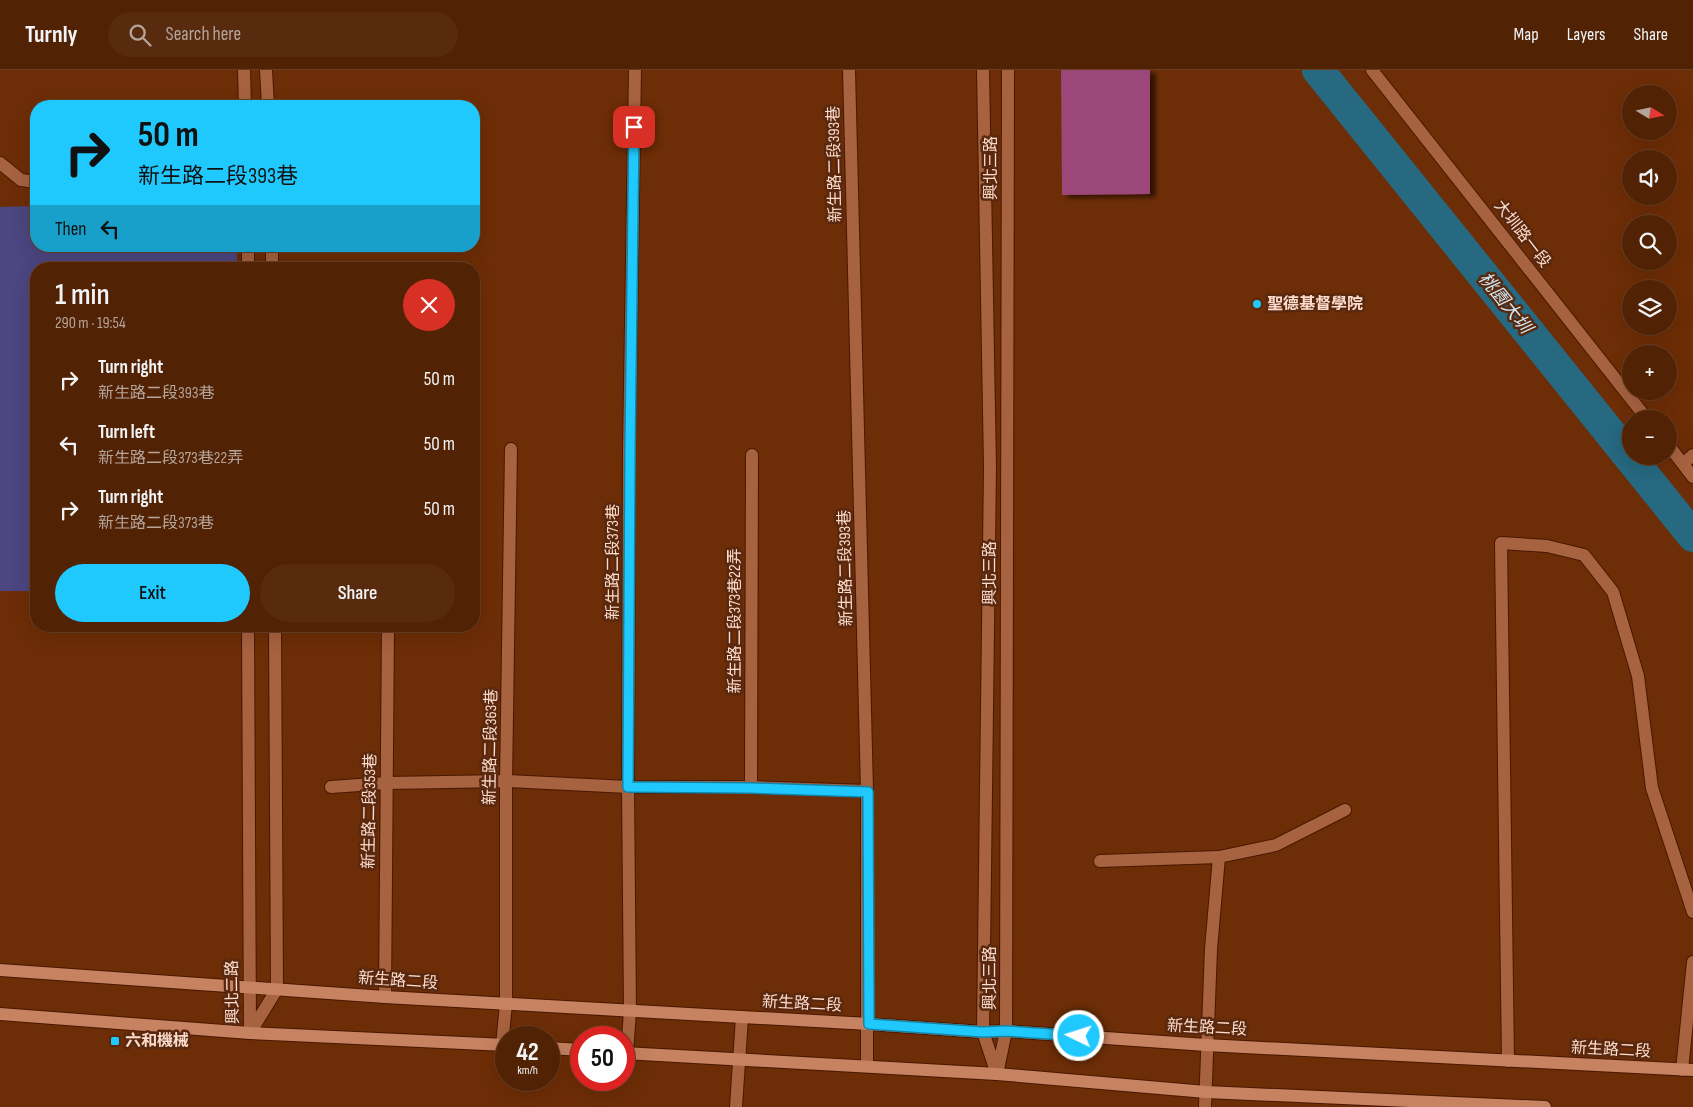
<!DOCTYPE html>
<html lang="en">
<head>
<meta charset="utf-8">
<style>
  :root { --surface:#522204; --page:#582a0e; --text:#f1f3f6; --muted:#b5a49a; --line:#683f26; --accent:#20c9fd }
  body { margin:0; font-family:"Sofia Sans Condensed","Noto Sans TC",sans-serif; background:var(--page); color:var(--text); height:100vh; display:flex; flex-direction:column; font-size:19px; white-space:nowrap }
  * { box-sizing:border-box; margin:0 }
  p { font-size:16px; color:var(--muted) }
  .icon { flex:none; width:28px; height:28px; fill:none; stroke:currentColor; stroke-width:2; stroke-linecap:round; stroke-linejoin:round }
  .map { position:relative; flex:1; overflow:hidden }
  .sheet { position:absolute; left:30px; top:192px; width:450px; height:370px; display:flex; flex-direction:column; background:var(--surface); border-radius:20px; box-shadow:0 5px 20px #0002,0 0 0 1px var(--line) }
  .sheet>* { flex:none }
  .banner { position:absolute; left:30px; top:30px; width:450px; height:152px; border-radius:20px; box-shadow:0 5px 20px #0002,0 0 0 1px var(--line); background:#20c9fd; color:#111; overflow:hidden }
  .needle { width:32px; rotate:100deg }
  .tools { position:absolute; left:1622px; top:15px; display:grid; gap:10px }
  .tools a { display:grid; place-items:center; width:55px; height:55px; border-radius:50%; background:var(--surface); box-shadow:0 5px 20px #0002,0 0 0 1px var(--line); font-size:25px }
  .speed { position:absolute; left:495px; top:956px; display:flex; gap:10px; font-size:25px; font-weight:700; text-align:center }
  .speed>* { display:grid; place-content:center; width:65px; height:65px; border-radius:50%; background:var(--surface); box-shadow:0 5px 20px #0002,0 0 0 1px var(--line); line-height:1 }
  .speed small { font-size:12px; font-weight:400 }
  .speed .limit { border:8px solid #d22; background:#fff; color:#111 }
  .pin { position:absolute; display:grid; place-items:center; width:42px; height:42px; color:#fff; margin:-21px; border-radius:10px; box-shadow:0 2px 8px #0006 }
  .me { position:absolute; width:55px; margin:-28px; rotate:274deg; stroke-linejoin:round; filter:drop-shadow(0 0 4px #0008) }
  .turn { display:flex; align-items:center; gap:18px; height:105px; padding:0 25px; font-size:22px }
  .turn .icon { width:65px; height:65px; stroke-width:2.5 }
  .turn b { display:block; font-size:35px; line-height:42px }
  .then { display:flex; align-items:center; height:48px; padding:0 25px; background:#0003; gap:10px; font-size:19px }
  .round { display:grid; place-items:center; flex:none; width:52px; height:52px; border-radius:26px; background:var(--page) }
  .overview { display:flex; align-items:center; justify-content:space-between; height:85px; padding:0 25px }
  h1 { font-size:30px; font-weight:600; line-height:38px }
  .cta { display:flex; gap:10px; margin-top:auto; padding:10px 25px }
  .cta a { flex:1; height:58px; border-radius:30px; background:var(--accent); color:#111; font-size:20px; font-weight:600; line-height:58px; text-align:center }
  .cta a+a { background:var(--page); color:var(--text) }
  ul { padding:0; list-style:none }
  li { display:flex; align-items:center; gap:15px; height:65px; padding:0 25px }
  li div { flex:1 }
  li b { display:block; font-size:19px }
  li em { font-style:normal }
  header { display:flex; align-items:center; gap:30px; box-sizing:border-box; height:70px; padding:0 25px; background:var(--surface); border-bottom:1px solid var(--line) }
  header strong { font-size:24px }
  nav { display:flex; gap:28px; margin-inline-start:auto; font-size:18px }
  .search { width:350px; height:45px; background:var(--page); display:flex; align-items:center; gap:12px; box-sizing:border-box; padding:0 18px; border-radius:28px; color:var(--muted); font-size:19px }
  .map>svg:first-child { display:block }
  .green { fill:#4c4681 }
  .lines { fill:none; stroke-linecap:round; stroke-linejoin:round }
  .canal { stroke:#266981; stroke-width:32 }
  .building { fill:#9c4779; filter:url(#shadow) }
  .minor-casing { stroke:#481800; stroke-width:14 }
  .major-casing { stroke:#481800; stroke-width:14 }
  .minor { stroke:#a76240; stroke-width:12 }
  .major { stroke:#c78262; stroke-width:12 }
  .route-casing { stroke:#1583a4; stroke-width:12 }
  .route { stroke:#20c9fd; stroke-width:9 }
  .poi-dot { fill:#20c9fd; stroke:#5a280e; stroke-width:2 }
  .labels { text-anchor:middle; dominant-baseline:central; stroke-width:5; stroke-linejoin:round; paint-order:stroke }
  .street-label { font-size:16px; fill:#fcdccd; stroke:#5a280e }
  .poi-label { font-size:16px; font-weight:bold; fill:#fcdccd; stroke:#5a280e; text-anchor:start }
  .water-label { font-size:18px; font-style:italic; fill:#cfe9f5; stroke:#5a280e }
</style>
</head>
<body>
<header>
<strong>Turnly</strong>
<div class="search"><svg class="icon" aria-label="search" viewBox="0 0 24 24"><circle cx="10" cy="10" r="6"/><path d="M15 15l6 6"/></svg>Search here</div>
<nav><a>Map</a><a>Layers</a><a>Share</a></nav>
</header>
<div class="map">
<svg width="1693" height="1037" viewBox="0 0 1693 1037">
  <defs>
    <filter id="shadow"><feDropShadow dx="5.5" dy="3" stdDeviation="2.5" flood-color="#0009"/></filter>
  </defs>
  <rect width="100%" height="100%" fill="#6d2d06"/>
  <path class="green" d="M36 136V176H237V199H36V521H0V137Z"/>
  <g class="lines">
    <path class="canal" d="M1318 0 1693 466"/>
  </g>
  <path class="building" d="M1061 0H1150V124L1062 125Z"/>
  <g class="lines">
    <g class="minor-casing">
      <path id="minor" d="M244 0 245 36
        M266 0 268 36
        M849 0 867 721V996
        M983 0 990 397 983 962 997 1004
        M1372 0 1647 349
        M0 93 21 110 36 112
        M248 176V199
        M272 176V199
        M1669 376 1693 407
        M1683 394 1693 385
        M248 556 250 963
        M331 717 387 713 506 711 628 717H751L867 721
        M751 717 752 385
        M1100 791 1219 787
        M385 927 388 556
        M250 963 277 919 275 556
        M502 975 506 934V711L511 379
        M627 983 630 941 628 717 629 380 635 0
        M1508 991 1501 473 1547 476 1584 485 1613 522 1638 606 1652 718 1693 842
        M1682 1000 1693 892
        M997 1004 1006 961 1008 0
        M736 1037 742 947
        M1205 1037 1211 879 1219 787 1276 775 1345 740"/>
    </g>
    <g class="major-casing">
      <path id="major" d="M0 900 385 927 869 954 983 962 1006 961 1206 975 1693 1000
        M0 944 250 963 506 975
        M549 978 581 980
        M624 983 997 1004 1206 1022 1545 1037"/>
    </g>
    <use href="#minor" class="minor"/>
    <use href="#major" class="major"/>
  </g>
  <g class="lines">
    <g class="route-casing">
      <path id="route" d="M634 57 630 380 628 717 751 718 868 722 869 954 983 962 1006 961 1079 966"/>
    </g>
    <use href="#route" class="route"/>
  </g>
  <g class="poi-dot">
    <circle cx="1257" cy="234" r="5"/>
    <rect x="110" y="966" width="10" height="10" rx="2.5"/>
  </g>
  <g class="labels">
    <g class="street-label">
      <text transform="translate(835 94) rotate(-91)">新生路二段393巷</text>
      <text transform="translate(991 98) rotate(-90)">興北三路</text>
      <text transform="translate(1522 164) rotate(52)">大圳路一段</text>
      <text transform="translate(613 492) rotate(-90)">新生路二段373巷</text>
      <text transform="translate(846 498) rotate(-91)">新生路二段393巷</text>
      <text transform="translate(990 503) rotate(-90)">興北三路</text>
      <text transform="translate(735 551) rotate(-90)">新生路二段373巷22弄</text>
      <text transform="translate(491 677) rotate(-89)">新生路二段363巷</text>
      <text transform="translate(370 741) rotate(-89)">新生路二段353巷</text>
      <text transform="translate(990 908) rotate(-90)">興北三路</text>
      <text transform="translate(398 911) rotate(4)">新生路二段</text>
      <text transform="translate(233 922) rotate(-91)">興北二路</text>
      <text transform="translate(802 934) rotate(3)">新生路二段</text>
      <text transform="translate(1207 958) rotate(3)">新生路二段</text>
      <text transform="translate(1611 980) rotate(3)">新生路二段</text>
    </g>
    <g class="poi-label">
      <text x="1267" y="234">聖德基督學院</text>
      <text x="125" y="971">六和機械</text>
    </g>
    <g class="water-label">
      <text transform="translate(1505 233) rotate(51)">桃園大圳</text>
    </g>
  </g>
</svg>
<div class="tools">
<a><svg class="needle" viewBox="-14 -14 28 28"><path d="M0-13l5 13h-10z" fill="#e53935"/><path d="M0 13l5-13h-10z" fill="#b5a49a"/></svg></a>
<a><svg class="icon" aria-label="sound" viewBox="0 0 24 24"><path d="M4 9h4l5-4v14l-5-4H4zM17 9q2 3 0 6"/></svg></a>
<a><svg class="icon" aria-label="search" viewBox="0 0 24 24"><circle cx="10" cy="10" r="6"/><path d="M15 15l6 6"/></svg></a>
<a><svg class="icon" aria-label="layers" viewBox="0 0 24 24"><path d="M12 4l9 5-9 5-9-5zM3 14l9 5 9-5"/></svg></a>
<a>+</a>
<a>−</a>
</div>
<div class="speed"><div>42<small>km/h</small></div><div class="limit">50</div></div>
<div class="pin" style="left:634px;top:57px;background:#d93025"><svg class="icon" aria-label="arrive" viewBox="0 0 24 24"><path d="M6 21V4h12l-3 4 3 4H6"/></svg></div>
<svg class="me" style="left:1079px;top:966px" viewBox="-20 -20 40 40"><circle r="17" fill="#20c9fd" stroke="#fff" stroke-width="3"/><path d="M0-11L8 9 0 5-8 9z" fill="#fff"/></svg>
<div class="banner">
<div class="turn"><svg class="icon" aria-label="right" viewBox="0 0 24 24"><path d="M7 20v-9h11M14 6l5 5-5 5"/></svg><div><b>50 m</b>新生路二段393巷</div></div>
<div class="then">Then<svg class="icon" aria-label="left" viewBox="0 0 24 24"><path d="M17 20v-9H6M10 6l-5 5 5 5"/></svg></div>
</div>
<section class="sheet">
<div class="overview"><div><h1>1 min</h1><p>290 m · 19:54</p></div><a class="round" style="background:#d93025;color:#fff"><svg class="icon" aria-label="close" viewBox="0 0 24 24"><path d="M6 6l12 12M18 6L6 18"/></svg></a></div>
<ul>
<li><svg class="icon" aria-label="right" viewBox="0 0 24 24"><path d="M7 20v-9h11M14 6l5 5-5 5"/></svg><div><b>Turn right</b><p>新生路二段393巷</p></div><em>50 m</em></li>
<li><svg class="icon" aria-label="left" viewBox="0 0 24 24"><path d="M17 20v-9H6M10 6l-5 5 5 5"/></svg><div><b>Turn left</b><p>新生路二段373巷22弄</p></div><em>50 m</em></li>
<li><svg class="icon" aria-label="right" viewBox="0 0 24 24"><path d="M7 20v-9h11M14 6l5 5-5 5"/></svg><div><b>Turn right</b><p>新生路二段373巷</p></div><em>50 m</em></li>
</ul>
<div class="cta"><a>Exit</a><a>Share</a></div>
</section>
</div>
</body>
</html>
